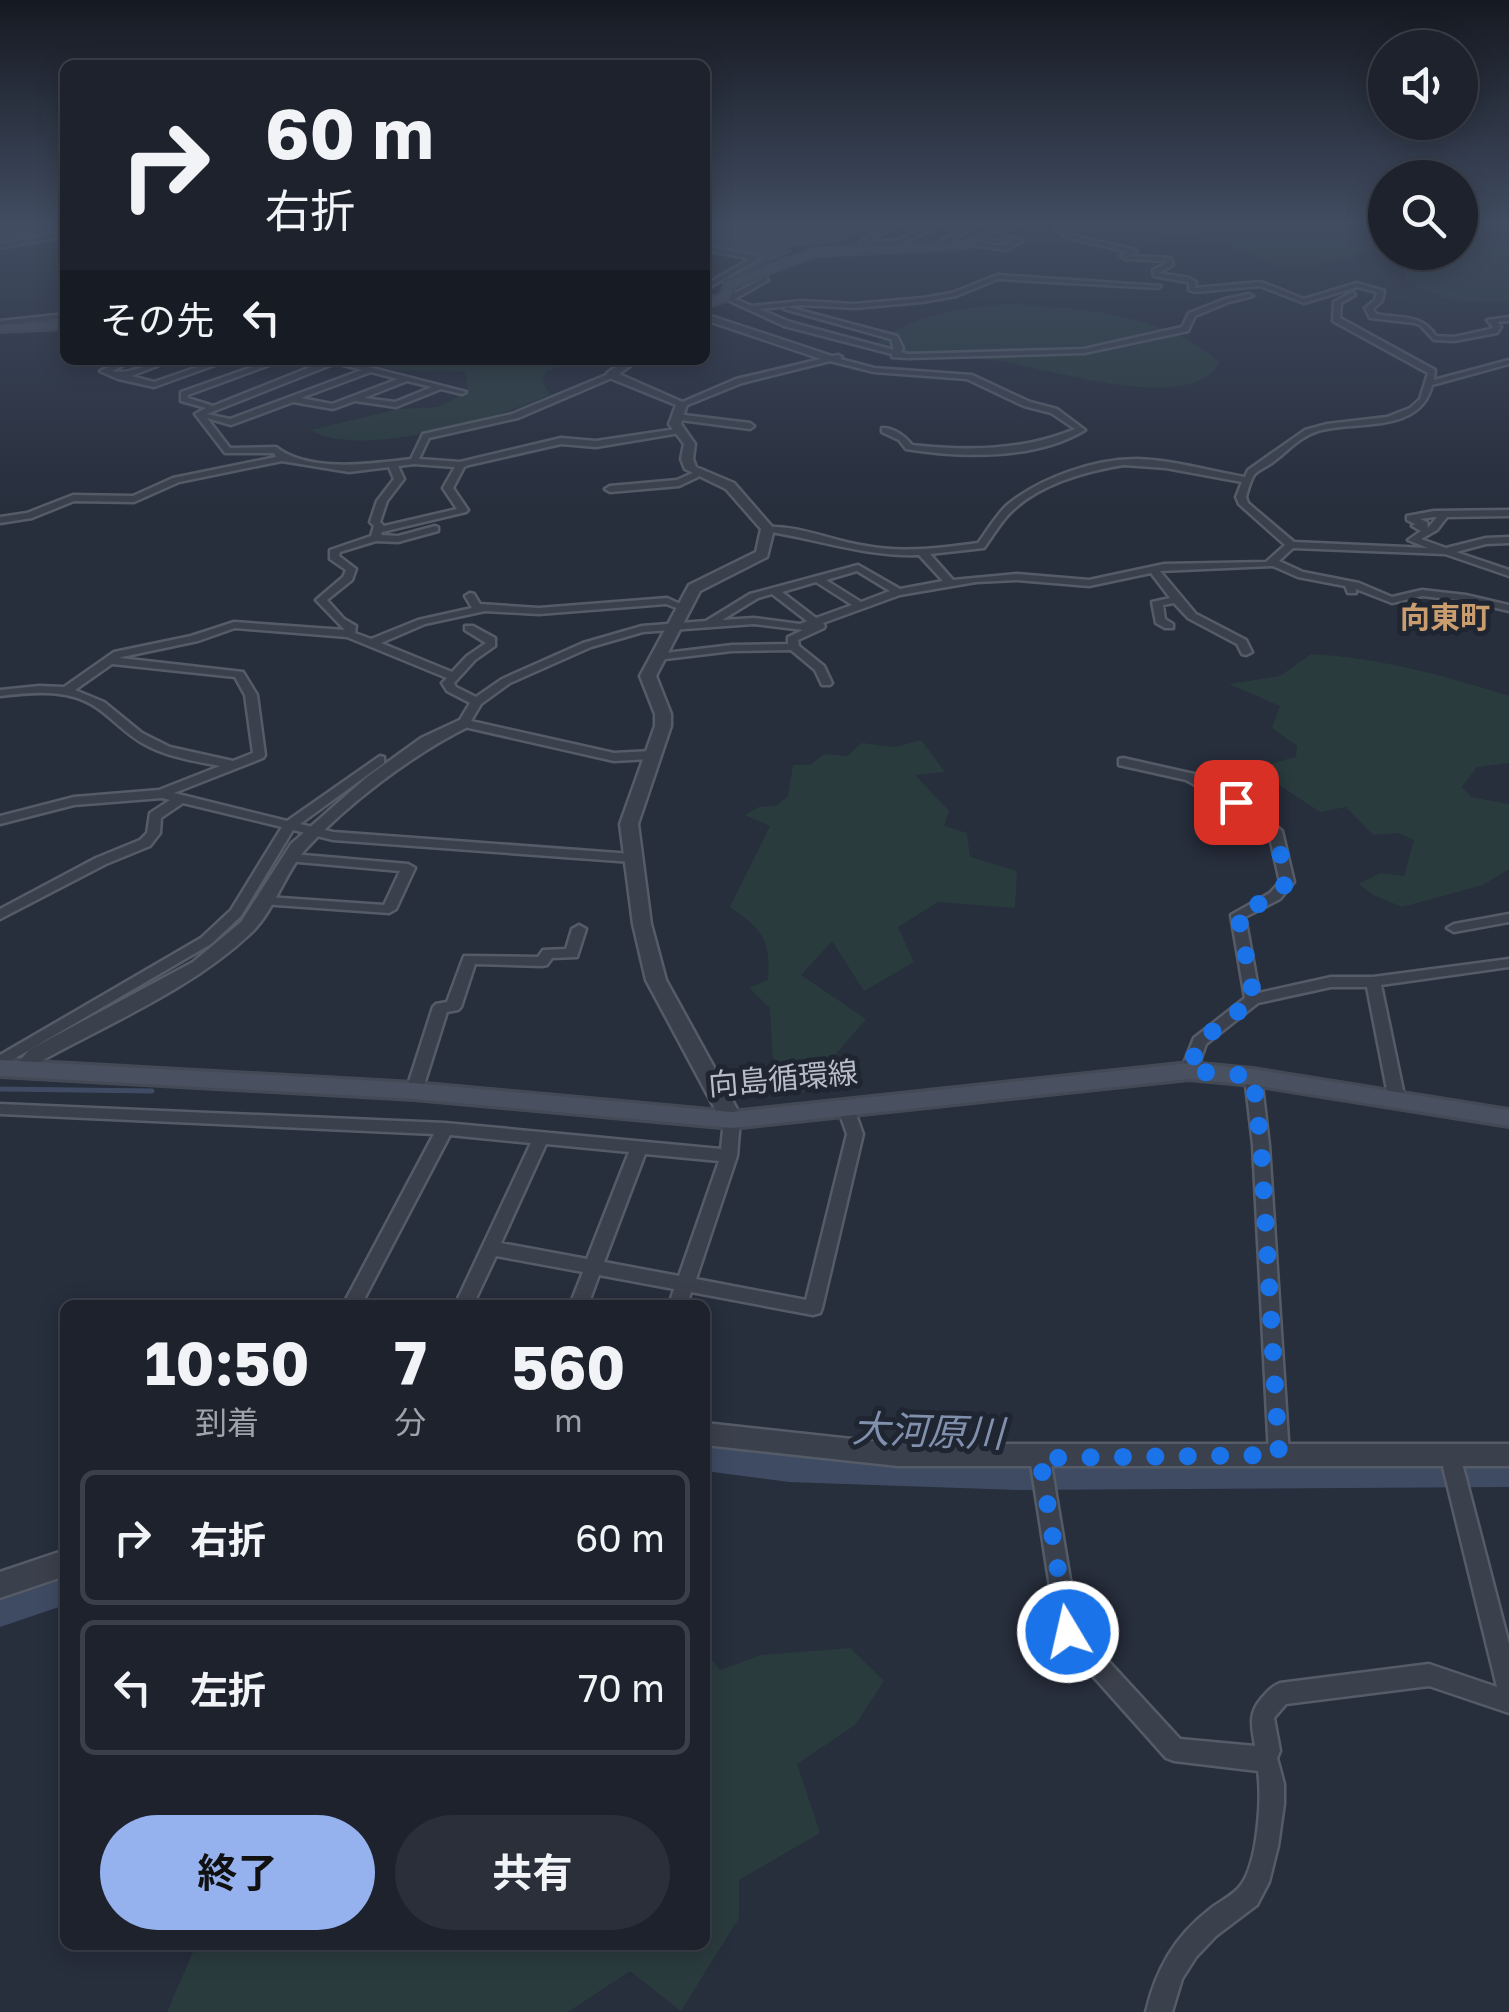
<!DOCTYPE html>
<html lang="ja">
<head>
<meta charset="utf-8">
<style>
  :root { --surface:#1d222d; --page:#2a2f39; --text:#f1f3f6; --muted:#a0a4aa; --line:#3b3f49; --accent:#95b1ee }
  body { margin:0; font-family:"Golos Text","Noto Sans JP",sans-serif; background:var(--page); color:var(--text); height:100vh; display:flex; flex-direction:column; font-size:38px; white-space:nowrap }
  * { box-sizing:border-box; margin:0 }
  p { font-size:32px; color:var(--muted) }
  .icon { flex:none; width:55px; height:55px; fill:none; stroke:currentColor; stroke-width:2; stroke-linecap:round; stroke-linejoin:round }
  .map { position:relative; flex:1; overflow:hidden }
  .drawer { position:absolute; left:60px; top:1300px; width:650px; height:650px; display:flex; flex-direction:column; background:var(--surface); border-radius:15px; box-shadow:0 5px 25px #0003,0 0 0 2px var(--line) }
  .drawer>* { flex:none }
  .hud { position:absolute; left:60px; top:60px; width:650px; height:305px; border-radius:15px; box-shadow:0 5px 25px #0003,0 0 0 2px var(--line); background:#1d222d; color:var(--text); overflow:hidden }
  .controls { position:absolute; left:1368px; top:30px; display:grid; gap:20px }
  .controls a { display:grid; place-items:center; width:110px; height:110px; border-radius:50%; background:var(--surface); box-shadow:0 5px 25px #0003,0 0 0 2px var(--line); font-size:50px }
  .pin { position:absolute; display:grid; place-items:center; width:85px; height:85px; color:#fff; margin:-42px; border-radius:20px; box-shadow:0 5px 15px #0006 }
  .me { position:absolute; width:110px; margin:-55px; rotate:351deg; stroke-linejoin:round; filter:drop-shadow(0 0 8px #0008) }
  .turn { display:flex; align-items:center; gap:35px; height:210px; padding:0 40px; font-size:45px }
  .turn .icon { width:130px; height:130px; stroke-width:2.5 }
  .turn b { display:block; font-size:70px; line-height:85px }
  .then { display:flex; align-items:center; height:95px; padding:0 40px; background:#0003; gap:20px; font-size:38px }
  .eta { display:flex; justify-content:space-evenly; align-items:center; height:170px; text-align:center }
  .eta b { font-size:60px; font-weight:700; line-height:70px }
  .button { display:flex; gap:20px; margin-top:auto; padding:20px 40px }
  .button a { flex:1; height:115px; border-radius:60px; background:var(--accent); color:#111; font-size:40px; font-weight:700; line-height:115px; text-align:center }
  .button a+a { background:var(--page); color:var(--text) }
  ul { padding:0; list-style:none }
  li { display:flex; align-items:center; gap:30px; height:135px; margin:0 20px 15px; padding:0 20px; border:5px solid var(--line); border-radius:15px }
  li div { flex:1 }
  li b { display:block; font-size:38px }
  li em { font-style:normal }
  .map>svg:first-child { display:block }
  .green { fill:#2a3b3e }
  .water { fill:#3e4b63 }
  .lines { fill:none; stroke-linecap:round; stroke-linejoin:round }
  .stream { stroke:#3e4b63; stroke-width:5 }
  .river { fill:#3e4b63; fill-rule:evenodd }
  .minor-casing { stroke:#555c67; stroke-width:5 }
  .tertiary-casing { stroke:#555c67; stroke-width:5 }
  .secondary-casing { stroke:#444a55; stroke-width:6 }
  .minor { fill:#3b414c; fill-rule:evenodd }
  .tertiary { fill:#3b414c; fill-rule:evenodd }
  .secondary { fill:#49505f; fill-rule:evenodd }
  .route { stroke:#1a73e8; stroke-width:18; stroke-dasharray:0 32.4 }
  .labels { text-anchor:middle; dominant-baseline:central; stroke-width:10; stroke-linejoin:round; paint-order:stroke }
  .far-quarter-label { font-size:30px; font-weight:bold; fill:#ca9d6f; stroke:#1f2632 }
  .street-label { font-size:30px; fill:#b7bcc7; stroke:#1f2632 }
  .near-water-label { font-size:38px; font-style:italic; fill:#8190ac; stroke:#1f2632 }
</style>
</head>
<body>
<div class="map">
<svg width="1509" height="2012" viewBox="0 0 1509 2012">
  <rect width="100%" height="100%" fill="#272e3c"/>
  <path class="green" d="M1105 223H1385V246L1324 264 1283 267 1223 243Z
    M1460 238 1509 244V303C1472 302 1434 304 1405 277V267L1423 253 1460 252Z
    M1008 304C1078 308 1165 313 1219 362 1194 417 1045 367 1000 361 964 356 928 356 892 352L880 349 877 343C910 315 966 307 1008 304Z
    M382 360H572L546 372 542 381 550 394C504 418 357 460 311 430L398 409 438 407 468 392 465 372C438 368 411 374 385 368Z
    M1311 654C1380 658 1443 675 1509 696V763L1477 767 1462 787 1471 797 1509 804V869L1483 885 1402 907 1373 895 1359 884 1380 873 1404 876 1414 840 1398 833 1373 835 1346 807 1320 812 1270 779 1271 764 1296 757 1297 746 1272 728 1280 706 1229 684 1280 676Z
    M921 740 945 772 915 775 949 811 944 826 967 833 970 857 1017 871 1015 908 938 902 898 927 914 962 864 991 832 941 801 975 866 1019 836 1054 817 1090 775 1098 770 1008 749 988 768 980C771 940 762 929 730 907L770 826 745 815 759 807 776 806 788 796 793 765H810L824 754 847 756 862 743 895 747Z
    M850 1648 884 1681 855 1725 797 1764 820 1833 739 1880V1918L681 2011 630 1971 568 2012H167L196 1945H705V1651L720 1670 761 1655Z"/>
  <path class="water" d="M0 223H65V231L24 242 0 243Z
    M705 223H835L857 231 839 243 788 248 793 252 717 283 705 298V285L756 257 705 246Z"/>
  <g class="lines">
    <path class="stream" d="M0 1089 152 1091"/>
    <path class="river" d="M705 1437C965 1471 1246 1454 1509 1453V1487L1016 1490 789 1482 705 1471Z
      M65 1567V1605L0 1627V1587Z"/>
    <g class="minor-casing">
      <path id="minor" d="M893 223H901L869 241H898L935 223H944L899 245 859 243Z
        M974 223H982L939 247 938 249 933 248V245Z
        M1072 223H1179L1162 229 1073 227 1063 229 1070 235 1136 250V252L1129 256 1171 258 1173 265 1159 273 1189 278 1196 282 1195 288 1261 282 1304 299 1357 283 1384 291 1382 301 1373 309 1376 314C1400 319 1421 313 1436 336L1454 337 1491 329 1493 327 1487 320 1509 317V321L1497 322 1501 327 1497 333 1454 341 1434 340 1420 325 1414 323 1370 318 1365 308 1375 300 1377 292 1357 287 1304 303 1260 286 1195 292 1189 290V283L1187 282 1154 276 1153 270 1167 263 1166 261 1126 259 1121 256 1128 252 1066 237 1055 228Z
        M65 232V236L0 248V244Z
        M991 234 1019 239 1022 241 1007 250 965 244 968 242 1006 246 1013 242 989 237Z
        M705 246 756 256 759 258 705 290V285L750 259 705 250Z
        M997 275 1161 286 1158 288 998 279 956 296 922 302 855 308 801 305 759 309 790 322 894 350 891 339 784 309 788 307 897 336 903 348 901 352 908 354 1084 349 1182 327 1189 313 1225 299 1249 294 1253 296 1229 302 1195 316 1188 331 1084 353 908 358 892 357V354L784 326 721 297 729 296 766 277 768 280 735 299 752 306 801 301 855 304 922 298 952 293Z
        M1353 292 1355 295 1341 303 1340 318 1435 370 1434 380 1509 360V364L1432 385C1420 435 1355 420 1318 431 1299 437 1288 451 1273 462 1267 467 1259 469 1254 475 1250 481 1248 490 1246 497L1248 503 1294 542 1428 548 1408 540 1421 531 1412 526 1415 524 1407 520V516L1434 511 1509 510V516L1447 517 1437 530 1421 539 1446 548 1486 538 1509 537V543L1486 544 1456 552 1509 570V576L1445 554 1293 548 1279 561 1303 572 1359 583 1392 597 1422 590 1466 595 1509 605V611L1466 601 1422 596 1392 603 1356 589V593H1348L1345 586 1298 577 1273 566 1160 571 1196 614 1246 640 1252 652 1246 655 1242 654 1237 644 1188 618 1174 603 1163 605 1165 619 1173 624V628H1165L1156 623 1152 602 1170 598 1151 573 1089 586 1017 580 976 582 900 595 823 623 825 626 824 628 798 640 799 646 824 666 832 683 830 685H822L815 670 791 650 732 651 657 660 651 657 657 654 732 645 788 644V637L803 630 754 624 643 632 591 647 510 683 481 704 471 721 614 753 651 751 657 755 651 759 614 761 460 726 458 723 470 703 447 691 442 683 447 678 347 637 235 628 198 641 122 657 120 658 243 672 257 695 265 755 263 758 174 793 287 821 380 756 384 757V763L300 824 333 832 632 854 639 858 632 862 333 840 293 830 241 916 211 944 0 1067V1055L201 938 231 910 282 827 183 803 161 818 160 833 150 846 106 864 0 919V909L96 858 140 840 147 833 150 813 170 800 162 798 74 805 0 824V816L74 797 159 790 220 766C194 761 167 757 144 744 127 735 115 721 100 710 71 688 34 692 0 696V690L39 686 64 687 114 652 191 636 234 622 345 630 316 600 343 577 346 570 330 559V550L371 536 374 526 370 522 377 501 394 479 389 467 349 472 282 461 179 482 134 502 74 501 32 518 0 523V517L27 513 73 495 133 496 173 478 276 457 274 453H225L195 414 206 408 181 401V392L272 360H283L188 395V398L213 406 328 360H341L466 392 462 394 441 389 396 407 355 401 333 409 293 402 231 425 207 418 230 448 276 447C309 473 371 464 411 459L423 434 512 414 611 373 615 375 614 377 518 418 429 438 419 459 460 462 561 438 596 441 683 428 684 430 680 433 596 447 561 444 469 465 464 467 453 488 468 510 466 512 382 532 381 535 398 536 435 526 438 527V531L398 542 376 541 340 552 339 556 356 569 352 580 327 600 344 619 356 626 355 633 371 639 418 620 472 608 465 596 470 593 474 594 480 604 539 608 667 598 687 607 682 610 666 604 539 614 485 611 425 624 381 643 452 672 467 656 486 643 465 630V626H473L495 638V646L475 660 454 683 456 687 476 697 502 679 583 643 642 626 706 621 750 594 858 565 900 589 943 581 919 555C866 557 817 539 765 531V527C799 525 832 541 866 546 903 553 941 548 978 543 987 531 995 517 1006 506 1039 478 1094 459 1137 459 1173 460 1209 471 1245 477L1248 470 1305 430 1327 424 1387 417 1410 408 1420 399 1428 373 1333 321 1334 302ZM336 363 362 370 230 419 207 414ZM371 372 398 379 332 404 301 398ZM407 381 432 387 395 402 364 398ZM414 464 455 467 443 488 457 509 384 526 380 522 387 501 404 479 398 466ZM1124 465 1166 468 1242 482 1236 497 1239 504 1285 545 1266 562 1164 564 1089 580 1017 574 953 580 930 554 984 548C992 537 999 525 1008 515 1036 485 1085 471 1124 465ZM1434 517H1437L1428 528 1427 522 1420 519ZM857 571 890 591 861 602 826 580ZM816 582 852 605 816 618 782 592ZM772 594 807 621 800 624 754 618 722 620 758 598ZM112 664 235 677 245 695 253 753 233 761 170 747 142 733 104 702 75 690Z
        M65 314V318L0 325V321Z
        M838 355 842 357 840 359 874 368 972 375 1030 402 1057 409 1085 430C1035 460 962 458 906 449L899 440 882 432V428C894 428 905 436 912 445 968 451 1022 451 1075 429L1051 413 1024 406 967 379 874 372 830 361 742 383 685 406 678 404 736 379Z
        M123 360H134L112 371C132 376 151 360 173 360L131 376 154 382 218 360H229L154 387 118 379 100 371Z
        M676 414 750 423 754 426 750 429 673 419V415Z
        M697 471 702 474 700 476 679 486 610 492 605 489 610 486 677 480Z
        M1123 758 1194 774 1241 799 1282 831 1294 882 1280 899 1245 917 1259 993 1331 977H1373L1509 959V967L1381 985 1405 1100 1403 1104 1397 1105 1389 1100 1367 987H1331L1258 1003 1206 1044 1195 1075H1183L1181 1071 1194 1038 1245 998 1231 915 1270 893 1280 882 1269 833 1233 805 1186 780 1119 765V759Z
        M292 854 408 864 415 868 396 909 389 913 262 904 260 901 267 897 384 905 400 871 287 861 285 858Z
        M1509 914V922L1454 932 1447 928 1454 924Z
        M579 925 586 929 577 957 552 958 547 965 542 966 475 964 461 1007 458 1010 447 1012 422 1091 420 1095H408L406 1091 433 1007 436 1004 447 1002 464 956 538 957 543 950 566 949 572 929Z
        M1253 1072 1261 1077 1269 1145 1289 1455 1286 1461 1279 1463 1272 1461 1269 1455 1253 1145 1245 1077Z
        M845 1101 853 1106 863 1134 822 1308 820 1313 813 1315 691 1292 687 1305H669L674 1289 599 1275 588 1305H570L583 1272 496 1256 473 1305H455L531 1143 450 1135 361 1305H343L434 1134 0 1114V1104L445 1123 721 1149 724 1120 726 1116H738L740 1120 737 1156 696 1279 806 1300 847 1134 837 1106ZM546 1144 629 1152 587 1259 501 1243ZM645 1154 719 1161 679 1276 604 1262Z
        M1040 1450 1047 1452 1050 1458 1078 1628 1180 1739 1255 1746C1252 1727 1248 1714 1261 1699 1268 1691 1271 1687 1280 1683L1429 1664 1497 1687 1443 1467 1446 1461 1453 1458 1460 1461 1463 1467 1509 1644V1713L1429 1686 1286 1704 1274 1718 1280 1751 1277 1758 1284 1784V1804L1278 1846 1269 1882 1257 1905 1216 1936 1196 1957 1182 1979 1172 2012H1146C1156 1969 1175 1936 1210 1909 1220 1901 1234 1895 1241 1885 1258 1862 1262 1798 1258 1771L1174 1761 1166 1758 1060 1639 1057 1632 1030 1458 1033 1452Z"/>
    </g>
    <g class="tertiary-casing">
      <path id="tertiary" d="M705 314 835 357 836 359 827 361 705 320Z
        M626 360H638L619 374 687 404 681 424 695 444 693 459 696 467 734 483 774 529 767 557 700 591 656 676 671 714V726L638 824 651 924 666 980 743 1120 740 1125H724L721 1120 646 980 633 924 620 824 655 726V714L640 676 689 585 756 552 761 529 726 489 685 469 681 459 684 444 669 424 676 405 607 377V373Z
        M464 718 472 723 470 726C414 753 347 804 305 850 284 874 275 910 251 933 193 988 114 1021 43 1060L30 1074H16L13 1069 29 1050 193 962 241 922 291 844 367 777 421 738Z
        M705 1423 898 1444H1509V1466H898L705 1445Z
        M65 1550V1576L0 1598V1572Z"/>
    </g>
    <g class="secondary-casing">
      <path id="secondary" d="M1009 223H1022L964 248 816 255 734 286 729 299 705 307V300L721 295 726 282 815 249 963 242Z
        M65 322V328L0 331V325Z
        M0 1060 414 1083 732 1112 1189 1063 1253 1069 1509 1110V1126L1253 1085 1189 1079 732 1128 414 1099 0 1076Z"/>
    </g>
    <use href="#minor" class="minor"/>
    <use href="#tertiary" class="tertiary"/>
    <use href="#secondary" class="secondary"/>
  </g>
  <linearGradient id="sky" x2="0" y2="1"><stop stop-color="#151921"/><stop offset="0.44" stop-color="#414c61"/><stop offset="1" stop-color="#414c61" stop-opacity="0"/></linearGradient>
  <rect width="1509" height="505" fill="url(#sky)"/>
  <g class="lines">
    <path class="route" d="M1068 1632 1040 1458 1279 1455 1261 1145 1253 1076 1189 1071 1199 1042 1254 999 1238 914 1275 896 1287 882 1275 831 1236 802"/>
  </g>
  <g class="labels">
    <g class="far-quarter-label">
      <text x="1445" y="617">向東町</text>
    </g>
    <g class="street-label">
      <text transform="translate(783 1078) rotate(-5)">向島循環線</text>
    </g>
    <g class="near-water-label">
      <text transform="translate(928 1430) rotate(2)">大河原川</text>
    </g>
  </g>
</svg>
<div class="controls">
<a><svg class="icon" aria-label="sound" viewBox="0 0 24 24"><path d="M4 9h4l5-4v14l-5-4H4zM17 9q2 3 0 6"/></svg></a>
<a><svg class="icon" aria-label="search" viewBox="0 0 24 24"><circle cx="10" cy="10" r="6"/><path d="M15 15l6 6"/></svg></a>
</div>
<div class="pin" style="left:1236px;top:802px;background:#d93025"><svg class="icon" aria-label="arrive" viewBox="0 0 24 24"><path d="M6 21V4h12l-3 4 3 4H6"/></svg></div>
<svg class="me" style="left:1068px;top:1632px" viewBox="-20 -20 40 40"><circle r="17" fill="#1a73e8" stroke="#fff" stroke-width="3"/><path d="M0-11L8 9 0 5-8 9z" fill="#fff"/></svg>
<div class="hud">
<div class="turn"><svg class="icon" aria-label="right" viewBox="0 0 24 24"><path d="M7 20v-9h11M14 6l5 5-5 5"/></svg><div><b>60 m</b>右折</div></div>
<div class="then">その先<svg class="icon" aria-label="left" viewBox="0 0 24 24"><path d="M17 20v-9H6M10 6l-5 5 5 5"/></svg></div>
</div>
<section class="drawer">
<div class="eta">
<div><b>10:50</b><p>到着</p></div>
<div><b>7</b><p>分</p></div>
<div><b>560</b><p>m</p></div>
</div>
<ul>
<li><svg class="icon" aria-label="right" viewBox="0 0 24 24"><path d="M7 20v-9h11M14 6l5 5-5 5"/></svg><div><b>右折</b></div><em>60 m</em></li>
<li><svg class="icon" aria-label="left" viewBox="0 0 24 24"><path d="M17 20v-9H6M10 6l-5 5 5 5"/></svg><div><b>左折</b></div><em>70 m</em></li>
</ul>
<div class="button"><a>終了</a><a>共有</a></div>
</section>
</div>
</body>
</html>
